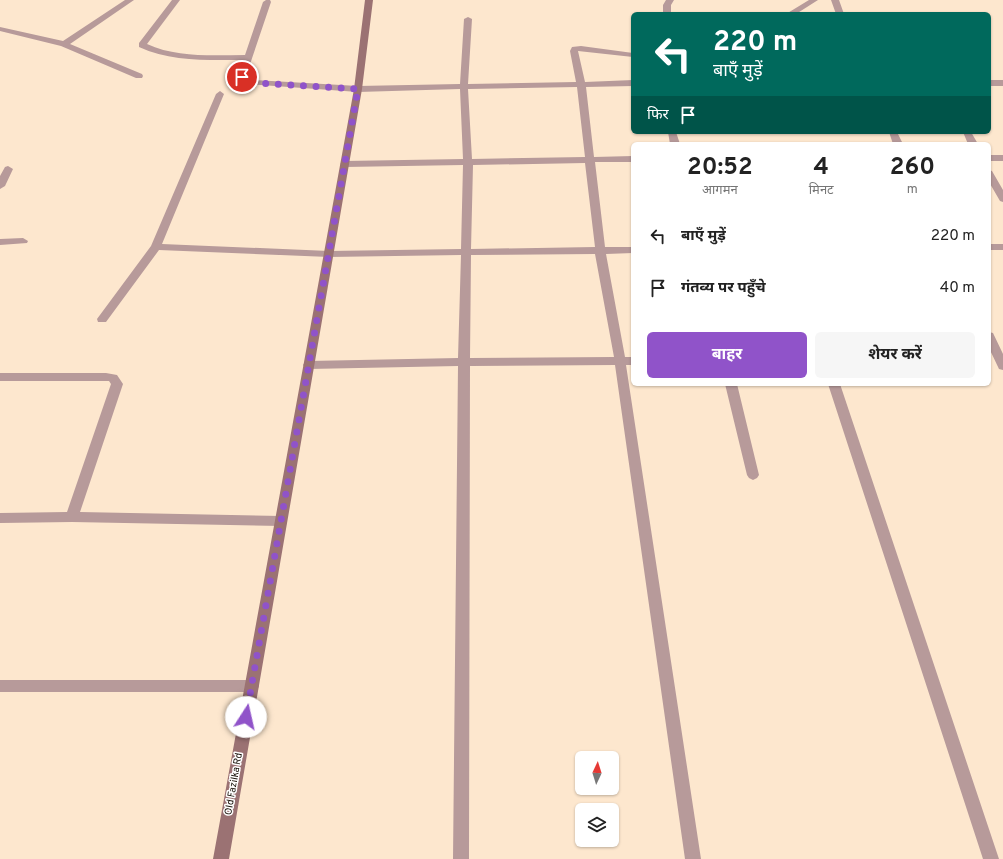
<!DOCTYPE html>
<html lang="hi">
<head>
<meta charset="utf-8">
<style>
  :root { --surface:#fff; --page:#f6f6f6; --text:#222; --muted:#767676; --accent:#9053c9 }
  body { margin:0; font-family:Overpass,"Noto Sans Devanagari",sans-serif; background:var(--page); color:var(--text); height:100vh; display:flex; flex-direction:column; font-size:15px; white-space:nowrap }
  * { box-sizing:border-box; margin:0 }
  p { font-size:13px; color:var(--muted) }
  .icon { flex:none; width:22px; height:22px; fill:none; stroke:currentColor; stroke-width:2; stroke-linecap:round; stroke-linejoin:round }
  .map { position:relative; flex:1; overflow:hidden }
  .panel { position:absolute; left:631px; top:142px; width:360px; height:244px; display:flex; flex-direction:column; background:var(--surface); border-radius:6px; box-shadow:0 1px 3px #0004 }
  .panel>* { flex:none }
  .hud { position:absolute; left:631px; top:12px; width:360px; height:122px; border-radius:6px; box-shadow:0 1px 3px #0004; background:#00695c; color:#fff; overflow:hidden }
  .needle { width:26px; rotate:4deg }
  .fabs { position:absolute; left:575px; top:751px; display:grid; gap:8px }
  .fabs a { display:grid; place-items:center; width:44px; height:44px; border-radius:6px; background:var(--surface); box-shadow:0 1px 3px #0004; font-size:20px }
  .pin { position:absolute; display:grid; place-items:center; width:34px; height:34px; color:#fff; margin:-17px; border:2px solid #fff; border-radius:50%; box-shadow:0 1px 4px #0007 }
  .me { position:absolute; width:44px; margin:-22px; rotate:10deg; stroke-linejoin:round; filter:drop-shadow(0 0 3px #0008) }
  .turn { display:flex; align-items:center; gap:14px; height:84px; padding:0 16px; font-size:18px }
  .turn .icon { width:52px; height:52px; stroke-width:2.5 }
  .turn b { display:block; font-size:28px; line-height:34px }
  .then { display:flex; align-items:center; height:38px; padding:0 16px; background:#0003; gap:8px; font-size:15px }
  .eta { display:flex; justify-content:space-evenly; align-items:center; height:68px; text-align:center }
  .eta b { font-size:24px; font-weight:700; line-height:28px }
  .action { display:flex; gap:8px; margin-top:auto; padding:8px 16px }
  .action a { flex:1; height:46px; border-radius:6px; background:var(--accent); color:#fff; font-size:16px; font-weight:700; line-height:46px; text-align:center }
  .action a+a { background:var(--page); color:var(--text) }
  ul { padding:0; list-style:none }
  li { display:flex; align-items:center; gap:12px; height:52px; padding:0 16px }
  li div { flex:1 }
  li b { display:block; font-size:15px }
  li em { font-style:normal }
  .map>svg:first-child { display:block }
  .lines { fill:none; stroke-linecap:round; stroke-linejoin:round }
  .minor { fill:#b79a9a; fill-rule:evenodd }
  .secondary { fill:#9b7273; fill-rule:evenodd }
  .route { stroke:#9053c9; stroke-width:7; stroke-dasharray:0 12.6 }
  .labels { text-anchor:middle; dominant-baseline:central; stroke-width:3; stroke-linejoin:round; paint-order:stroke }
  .street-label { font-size:10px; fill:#140d05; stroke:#fff }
</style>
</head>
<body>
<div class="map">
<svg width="1003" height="859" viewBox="0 0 1003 859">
  <rect width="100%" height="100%" fill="#fde7ce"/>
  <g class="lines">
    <path class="minor" d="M125 0H134L70 44 142 74 143 76 142 78H136L61 46 0 31V27L63 41Z
      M172 0H180L147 44C177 58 213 55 245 55L263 2 266 0H270L271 2 246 76 252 80 358 86 460 84 464 19 468 17 472 19 468 84 576 82 570 51 572 47 581 46 633 53V57L578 51 585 82 633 80V86L586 87 594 157 633 156V162H595L605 247H633V253L606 254 625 357H633V365H626L701 859H685L615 365 470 366 469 859H453L458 366 309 369 305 368 303 365 305 362 309 361 458 358 461 255 329 257 159 250 106 322H98L97 319 151 246 216 94 220 91 224 94 162 244 329 251 461 249 463 165 345 167 340 164 345 161 463 159 460 89 358 92 247 84 238 77 243 60C208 60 171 62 139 47V43ZM577 87 585 157 472 159 468 89ZM585 163 595 247 471 249 473 165ZM595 254 614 357 470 358 471 255Z
      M666 0H674L671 5V14H663V5Z
      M809 0H818L796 14H786Z
      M831 0H839L844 14H836Z
      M989 80H1003V86H989Z
      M668 132H676L680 144H670Z
      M889 132H897L903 144H893Z
      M963 132H971L978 144H968Z
      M989 155H1003V161H989Z
      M8 166 13 169 5 186 0 189V176L5 167Z
      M989 170 992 171 1003 190V202L1000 201 989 182Z
      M23 238 28 241 27 243 0 245V239Z
      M989 244H1003V250H989Z
      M989 332 993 333 1003 354V370L999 369 989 348Z
      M0 373H106L117 375 123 384 80 512 281 516 286 517 287 521 286 525 281 526 72 522 0 523V513L67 512 111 384 109 381H0Z
      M725 384H737L759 475 757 478 753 480 749 478 747 475Z
      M828 384H840L999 859H983Z
      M0 680H252L257 681 259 686 257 691 252 692H0Z"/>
    <path class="secondary" d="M365 0H373L362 89 229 859H213L354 89Z"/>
  </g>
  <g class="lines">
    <path class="route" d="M242 77 250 82 258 83 358 89 246 717"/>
  </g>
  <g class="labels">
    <g class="street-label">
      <text transform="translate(234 784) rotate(-80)">Old Fazilka Rd</text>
    </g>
  </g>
</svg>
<div class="fabs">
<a><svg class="needle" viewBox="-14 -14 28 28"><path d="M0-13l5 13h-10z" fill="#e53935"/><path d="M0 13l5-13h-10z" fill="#767676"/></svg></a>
<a><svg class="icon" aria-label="layers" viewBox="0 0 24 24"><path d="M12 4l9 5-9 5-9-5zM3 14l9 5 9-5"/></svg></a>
</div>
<div class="pin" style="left:242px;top:77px;background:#d93025"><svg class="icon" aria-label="arrive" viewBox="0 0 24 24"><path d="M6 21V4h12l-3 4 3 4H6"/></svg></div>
<svg class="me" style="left:246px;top:717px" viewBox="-20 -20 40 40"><circle r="19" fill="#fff"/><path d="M0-13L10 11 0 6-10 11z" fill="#9053c9"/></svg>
<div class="hud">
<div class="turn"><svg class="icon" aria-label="left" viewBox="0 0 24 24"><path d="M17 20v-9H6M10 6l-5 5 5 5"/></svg><div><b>220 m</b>बाएँ मुड़ें</div></div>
<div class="then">फिर<svg class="icon" aria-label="arrive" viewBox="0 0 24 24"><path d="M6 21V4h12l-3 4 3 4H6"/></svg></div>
</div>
<section class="panel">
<div class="eta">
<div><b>20:52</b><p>आगमन</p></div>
<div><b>4</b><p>मिनट</p></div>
<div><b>260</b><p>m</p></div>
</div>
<ul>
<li><svg class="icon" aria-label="left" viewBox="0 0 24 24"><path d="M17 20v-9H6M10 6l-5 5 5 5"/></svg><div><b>बाएँ मुड़ें</b></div><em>220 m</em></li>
<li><svg class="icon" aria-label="arrive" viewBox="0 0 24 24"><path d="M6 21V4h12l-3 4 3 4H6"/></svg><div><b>गंतव्य पर पहुँचे</b></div><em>40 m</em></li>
</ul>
<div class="action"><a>बाहर</a><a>शेयर करें</a></div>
</section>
</div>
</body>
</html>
